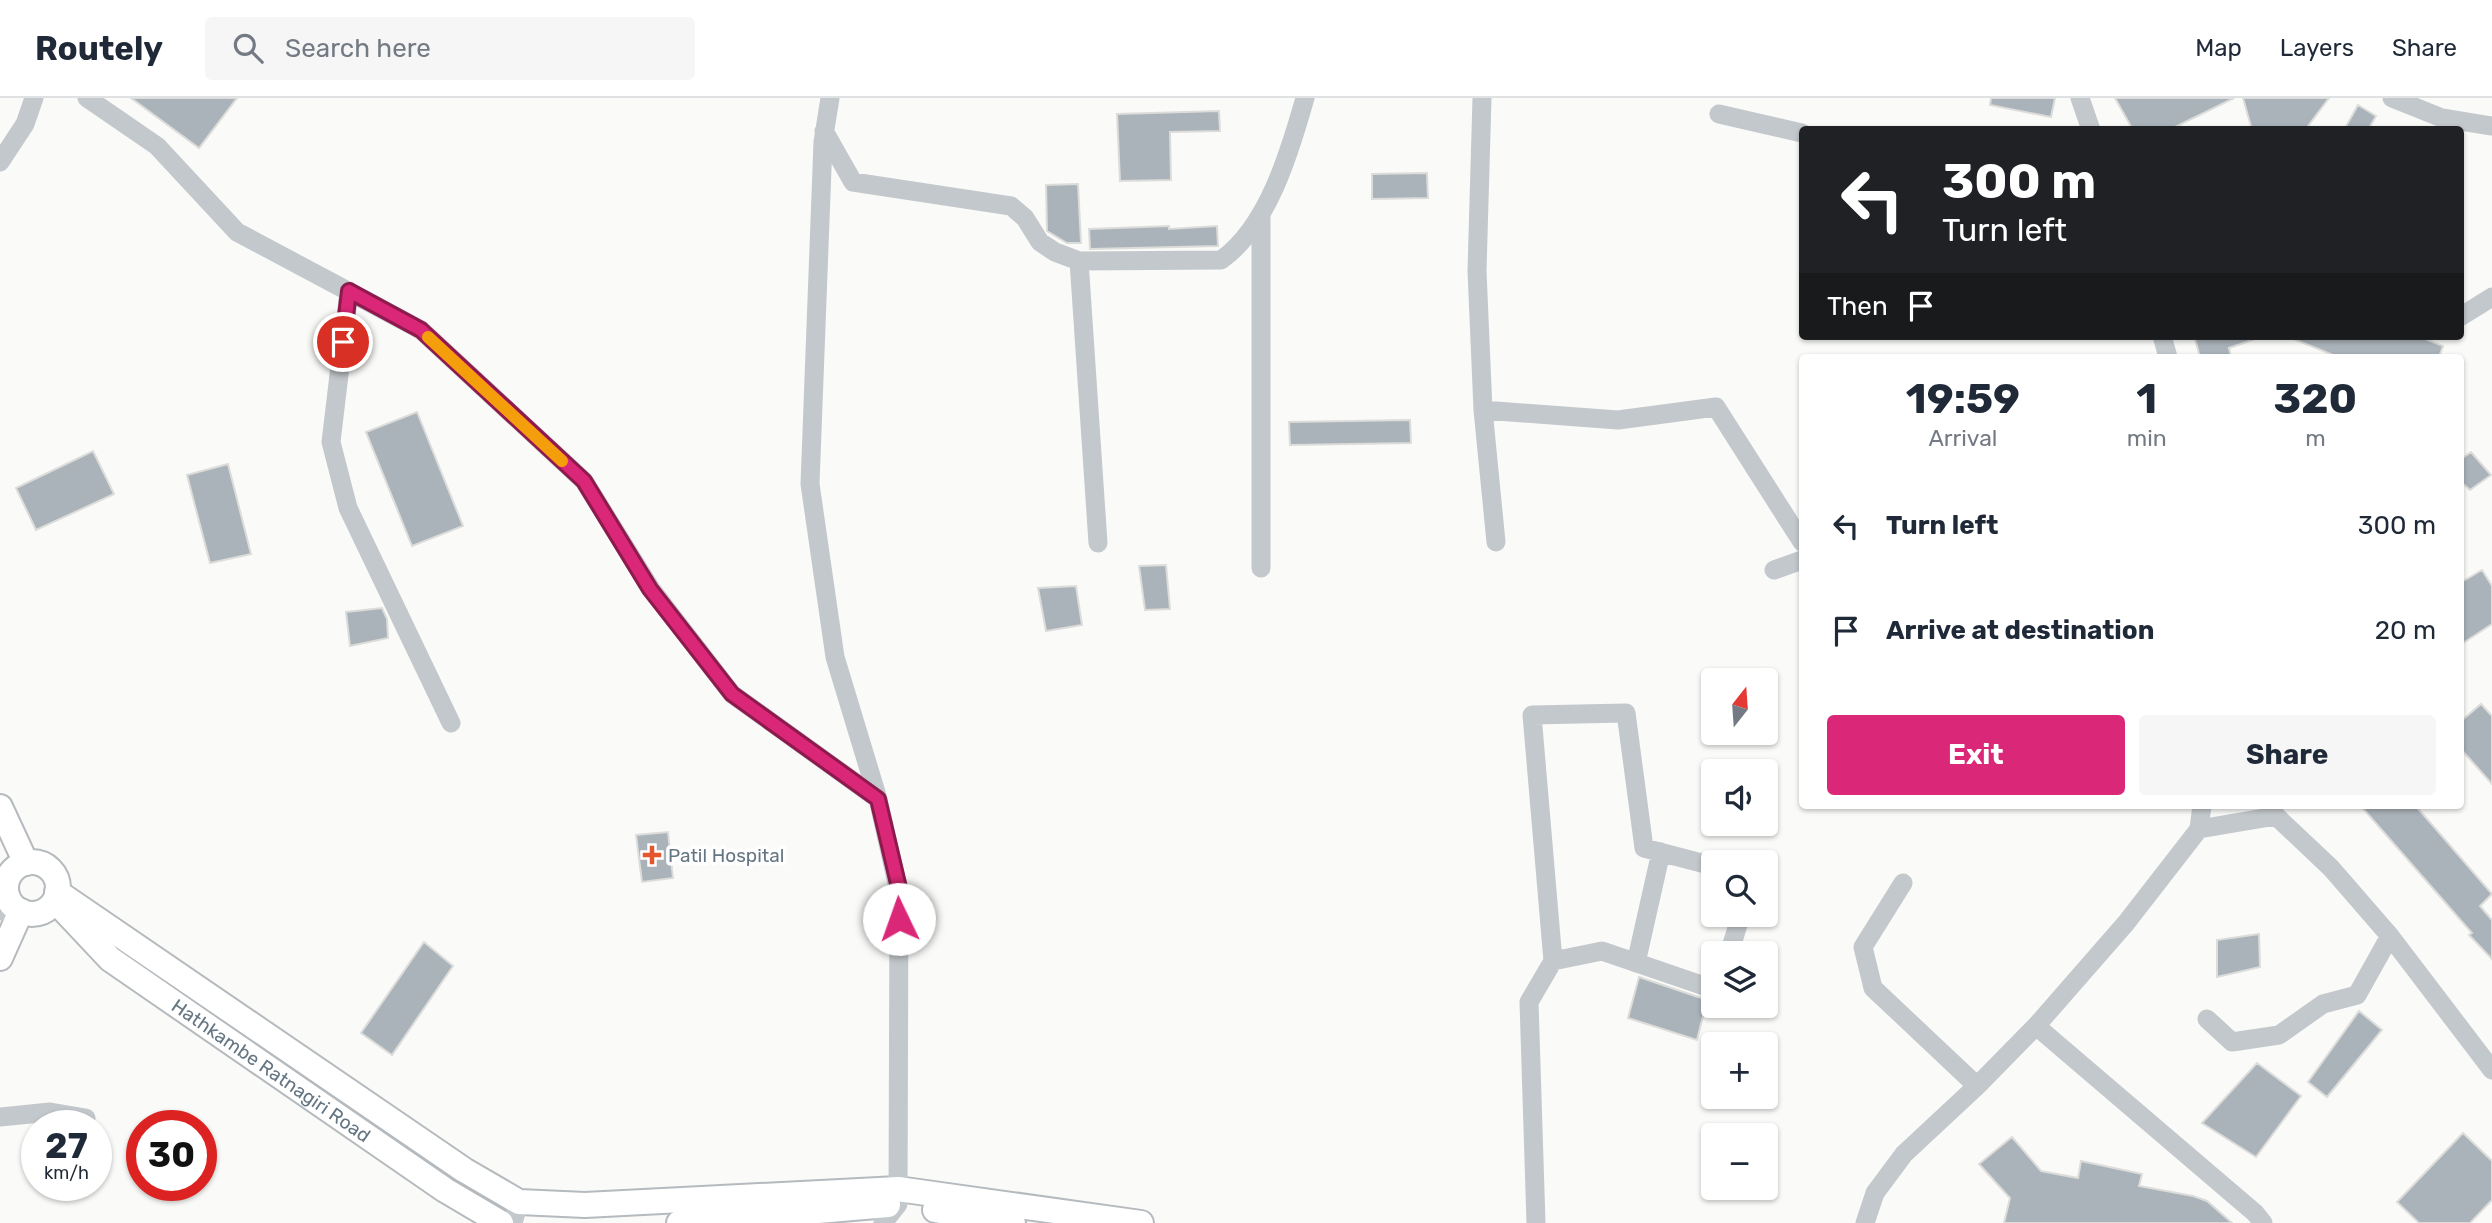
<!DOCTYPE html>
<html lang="en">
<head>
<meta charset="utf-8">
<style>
  :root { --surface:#fff; --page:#f6f6f7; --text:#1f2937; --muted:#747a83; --line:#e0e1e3; --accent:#db2777 }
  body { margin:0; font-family:Rubik,sans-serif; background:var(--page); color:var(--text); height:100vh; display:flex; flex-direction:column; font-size:26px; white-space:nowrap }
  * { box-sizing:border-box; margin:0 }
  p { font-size:23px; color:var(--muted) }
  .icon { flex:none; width:38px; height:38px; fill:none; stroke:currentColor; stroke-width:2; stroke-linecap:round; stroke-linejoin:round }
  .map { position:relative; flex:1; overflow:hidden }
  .details { position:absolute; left:1799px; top:256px; width:665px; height:455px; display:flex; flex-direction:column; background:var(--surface); border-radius:7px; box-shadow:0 2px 5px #0004 }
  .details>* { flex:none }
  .hud { position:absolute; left:1799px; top:28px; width:665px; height:214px; border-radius:7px; box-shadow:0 2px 5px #0004; background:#202124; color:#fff; overflow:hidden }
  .needle { width:46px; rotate:17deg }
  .controls { position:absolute; left:1701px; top:570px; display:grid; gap:14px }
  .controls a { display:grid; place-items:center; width:77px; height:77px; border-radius:7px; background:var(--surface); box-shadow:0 2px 5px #0004; font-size:35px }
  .speed { position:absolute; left:21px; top:1012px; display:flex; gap:14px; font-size:35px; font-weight:700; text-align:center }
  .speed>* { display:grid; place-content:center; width:91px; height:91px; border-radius:50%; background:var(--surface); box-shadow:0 2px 5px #0004; line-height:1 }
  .speed small { font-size:18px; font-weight:400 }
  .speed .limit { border:10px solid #d22; background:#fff; color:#111 }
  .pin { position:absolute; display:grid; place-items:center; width:60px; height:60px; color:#fff; margin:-30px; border:4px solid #fff; border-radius:50%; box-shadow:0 2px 7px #0007 }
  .me { position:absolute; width:77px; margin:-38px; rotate:357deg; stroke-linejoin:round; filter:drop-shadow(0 0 5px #0008) }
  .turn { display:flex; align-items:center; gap:24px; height:147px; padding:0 28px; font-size:32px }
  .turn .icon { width:91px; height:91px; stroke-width:2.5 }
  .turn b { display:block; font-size:49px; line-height:60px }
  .then { display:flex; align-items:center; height:66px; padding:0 28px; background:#0003; gap:14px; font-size:26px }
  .eta { display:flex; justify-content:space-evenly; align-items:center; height:119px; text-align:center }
  .eta b { font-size:42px; font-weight:700; line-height:49px }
  .cta { display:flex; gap:14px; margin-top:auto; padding:14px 28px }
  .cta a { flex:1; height:80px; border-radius:7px; background:var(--accent); color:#fff; font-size:28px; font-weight:700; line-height:80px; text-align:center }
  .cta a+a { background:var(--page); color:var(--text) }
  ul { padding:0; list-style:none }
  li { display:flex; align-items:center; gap:21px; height:105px; padding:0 28px }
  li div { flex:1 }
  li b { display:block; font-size:26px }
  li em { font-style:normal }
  header { display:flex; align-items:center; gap:42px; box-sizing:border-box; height:98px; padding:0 35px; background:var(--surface); border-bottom:2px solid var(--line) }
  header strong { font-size:33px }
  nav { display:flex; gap:38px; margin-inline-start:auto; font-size:24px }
  .search { width:490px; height:63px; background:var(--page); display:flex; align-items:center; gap:18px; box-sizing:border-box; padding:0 24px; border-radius:7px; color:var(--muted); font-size:26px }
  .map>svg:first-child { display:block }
  .building { fill:#aab3b9; stroke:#dcdcda; stroke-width:2 }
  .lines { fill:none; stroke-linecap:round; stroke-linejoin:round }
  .major-casing { stroke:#b5babe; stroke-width:28 }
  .minor { stroke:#c3c8cc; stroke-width:19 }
  .major { stroke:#fff; stroke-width:24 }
  .route-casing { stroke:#8e194d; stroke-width:18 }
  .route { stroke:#db2777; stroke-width:12 }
  .slow { stroke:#f59e0b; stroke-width:12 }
  .poi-dot { fill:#e4572e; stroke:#fff; stroke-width:2.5 }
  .labels { text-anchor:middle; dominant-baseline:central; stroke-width:7; stroke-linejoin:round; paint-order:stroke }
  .poi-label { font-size:19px; fill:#657683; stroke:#fff; text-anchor:start }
  .street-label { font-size:19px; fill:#657683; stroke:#fff }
</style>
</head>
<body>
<header>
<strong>Routely</strong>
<div class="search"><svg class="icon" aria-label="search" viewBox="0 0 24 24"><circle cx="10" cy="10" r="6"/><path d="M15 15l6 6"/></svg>Search here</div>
<nav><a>Map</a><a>Layers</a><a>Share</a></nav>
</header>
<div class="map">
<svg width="2492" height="1125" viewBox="0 0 2492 1125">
  <rect width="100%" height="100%" fill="#fafaf8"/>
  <path class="building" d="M131 0H237L199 50Z
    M1991 0H2055L2051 19 1990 7Z
    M2115 0H2234L2169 32H2133Z
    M2243 0H2329L2305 32H2252Z
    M2358 7 2376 18 2368 32H2344Z
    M1219 13 1220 33 1170 34 1171 82 1120 83 1117 16Z
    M1427 75 1428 100 1372 101V76Z
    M1078 86 1081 145H1067L1047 133 1046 87Z
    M1169 128V131L1217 128 1218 148 1090 151 1089 131Z
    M2194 238H2258V240L2229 250 2231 259H2200Z
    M2286 238H2418L2443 248 2439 259H2338Z
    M417 314 463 428 412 448 366 334Z
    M1410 322 1411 345 1290 347 1289 324Z
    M93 353 114 396 36 432 16 390Z
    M2471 354 2491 377 2470 392 2460 383V362Z
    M228 366 251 456 210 465 187 377Z
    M1166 467 1170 511 1145 512 1139 468Z
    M2482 472 2492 488V526L2460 547V485Z
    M1076 488 1082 527 1046 533 1038 490Z
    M382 510 387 521 388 540 350 548 346 514Z
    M2481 606 2492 618V686L2460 650V624Z
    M2360 707H2415L2492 796 2480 808 2492 822V861L2469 837 2472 835Z
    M668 734 673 780 642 784 636 737Z
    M2259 836 2260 869 2217 879V842Z
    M424 844 453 868 392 957 361 935Z
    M1639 879 1707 902 1697 942 1628 920Z
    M2359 913 2382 932 2327 999 2308 984Z
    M2257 965 2301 998 2256 1059 2202 1025Z
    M2463 1035 2492 1063V1102L2470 1125H2419L2397 1104Z
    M2012 1039 2041 1073 2078 1080 2081 1063 2142 1076 2139 1088 2193 1098 2207 1103 2232 1125H2004L2010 1100 1979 1066Z"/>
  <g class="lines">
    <g class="major-casing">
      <g id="major">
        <path d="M0 709 26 765"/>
        <circle cx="32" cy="790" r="26"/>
        <path d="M57 794 464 1072 519 1104 585 1107 898 1091 1141 1125"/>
        <path id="s1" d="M62 810 110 861 445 1092 501 1125"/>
        <path d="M0 860 21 813"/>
        <path d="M935 1112 1013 1125"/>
        <path d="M679 1125 888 1107"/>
      </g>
    </g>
    <path class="minor" d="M87 0 157 48 237 134 421 232 584 383 651 491 732 596 878 701
      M830 0 823 44 810 386 835 559 878 701 899 794 898 1106 883 1125
      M1482 0 1477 173 1483 312 1618 322 1716 309 1802 444
      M2080 0 2091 32
      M2392 0 2442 20 2492 28
      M1719 16 1802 35
      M824 33 853 84 1011 108 1025 120 1040 144 1055 154 1079 163 1221 162C1268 129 1290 53 1305 0
      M0 64 25 26 34 0
      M1261 116V470
      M1079 163 1098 445
      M349 193 331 344 348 410 451 625
      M2460 219 2492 199
      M2162 238 2168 259
      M1483 312 1496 444
      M1774 472 1802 462
      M2202 707 2199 731 2276 718 2270 707
      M2276 718 2331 770 2390 838 2492 972
      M1903 785 1863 849 1873 890 1977 988
      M0 813H21
      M1729 856 1741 817
      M1553 863 1602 853 1713 891
      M1636 865 1661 754
      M2207 921 2232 944 2279 937 2323 906 2357 897 2390 838
      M2036 928 2255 1115 2263 1125
      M0 1019 50 1014 86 1020
      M513 1125 519 1104
      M1536 1125 1529 904 1553 863 1532 617 1626 615 1644 750 1713 768
      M1865 1125 1875 1095 1904 1056 1977 988 2036 928 2126 825 2199 731"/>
    <use href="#major" class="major"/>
  </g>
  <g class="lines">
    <g class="route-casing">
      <path id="route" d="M343 244 349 193 421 232 584 383 650 491 732 596 878 701 900 794 899 821"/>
    </g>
    <use href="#route" class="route"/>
    <path class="slow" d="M428 239 562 363"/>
  </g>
  <path class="poi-dot" d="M648.5 746.5h7v7h7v7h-7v7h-7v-7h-7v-7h7z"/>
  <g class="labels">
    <g class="poi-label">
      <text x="668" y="757">Patil Hospital</text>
    </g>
    <g class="street-label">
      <text stroke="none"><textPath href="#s1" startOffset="266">Hathkambe Ratnagiri Road</textPath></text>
    </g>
  </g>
</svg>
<div class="controls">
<a><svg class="needle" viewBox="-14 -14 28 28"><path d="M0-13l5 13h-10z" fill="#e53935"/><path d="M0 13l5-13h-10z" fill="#747a83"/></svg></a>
<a><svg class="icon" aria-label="sound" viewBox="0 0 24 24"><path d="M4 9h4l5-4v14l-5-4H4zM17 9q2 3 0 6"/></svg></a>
<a><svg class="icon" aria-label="search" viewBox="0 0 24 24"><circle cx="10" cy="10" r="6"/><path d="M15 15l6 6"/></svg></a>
<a><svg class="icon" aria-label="layers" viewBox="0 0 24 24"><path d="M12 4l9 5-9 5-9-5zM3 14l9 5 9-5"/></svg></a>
<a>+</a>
<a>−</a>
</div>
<div class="speed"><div>27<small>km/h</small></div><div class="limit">30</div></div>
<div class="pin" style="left:343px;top:244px;background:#d93025"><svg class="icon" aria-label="arrive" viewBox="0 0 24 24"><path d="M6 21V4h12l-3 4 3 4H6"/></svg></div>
<svg class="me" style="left:899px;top:821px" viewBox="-20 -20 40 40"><circle r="19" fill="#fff"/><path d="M0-13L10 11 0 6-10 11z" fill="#db2777"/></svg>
<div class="hud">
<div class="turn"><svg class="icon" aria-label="left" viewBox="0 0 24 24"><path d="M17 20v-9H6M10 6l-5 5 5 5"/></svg><div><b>300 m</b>Turn left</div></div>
<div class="then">Then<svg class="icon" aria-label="arrive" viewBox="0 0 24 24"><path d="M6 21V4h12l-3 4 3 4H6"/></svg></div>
</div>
<section class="details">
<div class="eta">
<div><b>19:59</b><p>Arrival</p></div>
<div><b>1</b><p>min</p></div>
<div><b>320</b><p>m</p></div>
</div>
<ul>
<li><svg class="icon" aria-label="left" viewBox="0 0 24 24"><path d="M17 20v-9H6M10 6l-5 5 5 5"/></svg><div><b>Turn left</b></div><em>300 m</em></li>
<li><svg class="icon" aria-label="arrive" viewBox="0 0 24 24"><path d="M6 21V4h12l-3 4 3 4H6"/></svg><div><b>Arrive at destination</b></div><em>20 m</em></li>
</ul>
<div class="cta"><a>Exit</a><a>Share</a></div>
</section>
</div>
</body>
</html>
